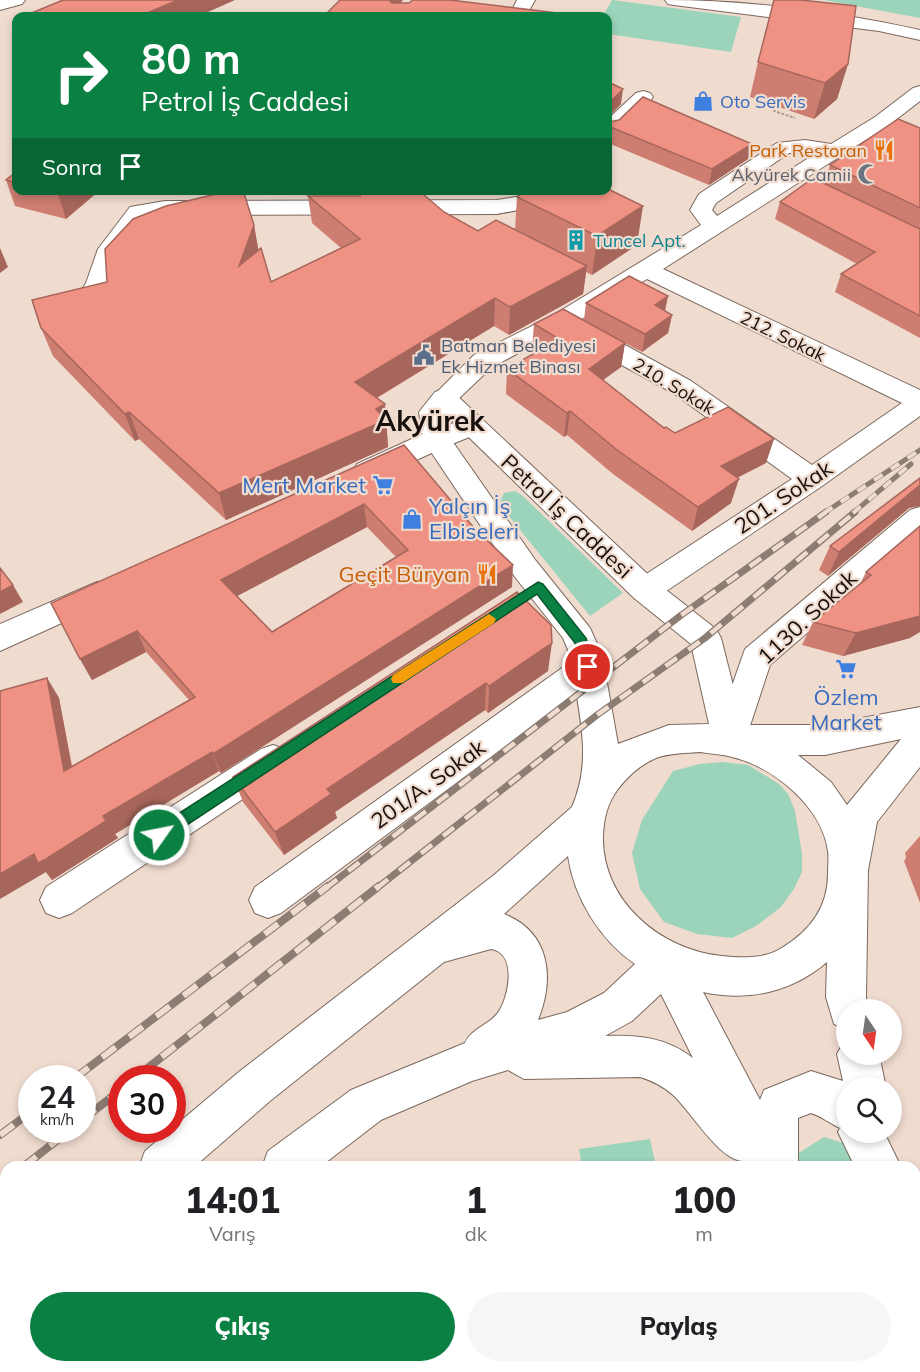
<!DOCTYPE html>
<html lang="tr">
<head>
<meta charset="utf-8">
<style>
  :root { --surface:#fff; --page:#f6f6f6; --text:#202124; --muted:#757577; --accent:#0b8043 }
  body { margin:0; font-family:Mulish,sans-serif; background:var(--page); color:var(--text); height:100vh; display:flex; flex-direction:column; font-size:22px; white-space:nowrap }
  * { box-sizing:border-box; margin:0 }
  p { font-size:20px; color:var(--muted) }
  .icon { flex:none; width:33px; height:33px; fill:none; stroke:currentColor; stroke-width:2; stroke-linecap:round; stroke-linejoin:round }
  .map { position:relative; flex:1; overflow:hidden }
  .sheet { position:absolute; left:0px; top:1161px; width:921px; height:212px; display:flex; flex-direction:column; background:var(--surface); border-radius:18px 18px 0 0; box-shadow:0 3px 9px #0003 }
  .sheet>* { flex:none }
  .hud { position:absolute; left:12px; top:12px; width:600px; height:183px; border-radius:12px; box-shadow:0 3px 9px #0003; background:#0b8043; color:#fff; overflow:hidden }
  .needle { width:39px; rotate:167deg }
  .fabs { position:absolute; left:836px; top:999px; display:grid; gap:12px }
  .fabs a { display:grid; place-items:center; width:66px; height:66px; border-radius:50%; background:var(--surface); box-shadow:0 3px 9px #0003; font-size:30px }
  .speed { position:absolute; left:18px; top:1065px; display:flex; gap:12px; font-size:30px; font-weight:700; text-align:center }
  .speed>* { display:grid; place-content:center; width:78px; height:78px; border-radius:50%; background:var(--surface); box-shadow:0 3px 9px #0003; line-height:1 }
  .speed small { font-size:15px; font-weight:400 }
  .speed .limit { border:9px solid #d22; background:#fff; color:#111 }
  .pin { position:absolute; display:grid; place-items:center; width:51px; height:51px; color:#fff; margin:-26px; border:3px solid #fff; border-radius:50%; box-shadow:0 2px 6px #0007 }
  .me { position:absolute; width:66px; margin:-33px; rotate:57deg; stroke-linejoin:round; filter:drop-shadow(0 0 4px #0008) }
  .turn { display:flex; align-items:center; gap:21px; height:126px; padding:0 30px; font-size:27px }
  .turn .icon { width:78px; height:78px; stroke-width:2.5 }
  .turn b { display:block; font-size:42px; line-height:51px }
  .then { display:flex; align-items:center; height:57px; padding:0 30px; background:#0003; gap:12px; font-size:22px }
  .eta { display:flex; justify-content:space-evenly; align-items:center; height:102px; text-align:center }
  .eta b { font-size:36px; font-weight:800; line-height:42px }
  .button { display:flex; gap:12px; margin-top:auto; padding:12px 30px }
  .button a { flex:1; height:69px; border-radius:36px; background:var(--accent); color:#fff; font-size:24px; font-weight:800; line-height:69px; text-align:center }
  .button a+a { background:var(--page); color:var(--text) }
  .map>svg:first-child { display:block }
  .green { fill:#9bd4ba }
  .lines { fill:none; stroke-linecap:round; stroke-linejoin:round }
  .minor-casing { stroke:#7b695e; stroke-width:2 }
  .major-casing { stroke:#7b695e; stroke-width:2 }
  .path { stroke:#ac9c92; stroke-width:2; stroke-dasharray:3 1.5; stroke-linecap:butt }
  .minor { fill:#fff; fill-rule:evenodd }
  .major { fill:#fff; fill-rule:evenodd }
  .rail-far2-casing { stroke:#8b7c74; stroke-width:5 }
  .rail-far1-casing { stroke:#8b7c74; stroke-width:7 }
  .rail-casing { stroke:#8b7c74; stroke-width:8 }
  .rail-far2 { stroke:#f0dbcf; stroke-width:4; stroke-dasharray:10; stroke-linecap:butt }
  .rail-far1 { stroke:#f0dbcf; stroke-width:4.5; stroke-dasharray:14; stroke-linecap:butt }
  .rail { stroke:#f0dbcf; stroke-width:6; stroke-dasharray:17; stroke-linecap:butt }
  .wall { fill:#ce7e71; fill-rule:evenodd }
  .shaded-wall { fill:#a7665c }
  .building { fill:#ef9283; stroke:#a7665c; stroke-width:1.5; fill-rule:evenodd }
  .route { fill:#0b8043; stroke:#07532c; stroke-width:1.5 }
  .slow { fill:#f59e0b }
  .labels { text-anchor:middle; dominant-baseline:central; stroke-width:4.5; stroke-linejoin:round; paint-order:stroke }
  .far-shop-label { font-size:18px; fill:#366cbe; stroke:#f0dbcf; text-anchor:start }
  .far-food-label { font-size:18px; fill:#c56008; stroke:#f0dbcf; text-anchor:end }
  .far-worship-label { font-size:18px; fill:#5b616d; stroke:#f0dbcf; text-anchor:end }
  .far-culture-label { font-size:18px; fill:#0d838f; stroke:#f0dbcf; text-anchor:start }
  .far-street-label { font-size:18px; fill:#17100c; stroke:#f0dbcf }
  .far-service-label { font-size:18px; fill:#4e5e75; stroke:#f0dbcf; text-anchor:start }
  .shop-label { font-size:22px; fill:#366cbe; stroke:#f0dbcf; text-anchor:end }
  .street-label { font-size:22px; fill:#17100c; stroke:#f0dbcf }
  .food-label { font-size:22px; fill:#c56008; stroke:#f0dbcf; text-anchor:end }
  .district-label { font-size:28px; font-weight:bold; fill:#17100c; stroke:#f0dbcf }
</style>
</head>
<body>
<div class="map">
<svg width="920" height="1372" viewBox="0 0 920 1372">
  <rect width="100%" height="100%" fill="#f0dbcf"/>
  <path class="green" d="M612 0 741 17 731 52 608 34V16H603Z
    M824 0H920V18Z
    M515 491 523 496 623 593 590 616 499 504 504 493Z
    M722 762 748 765 779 784 788 794 795 811 802 854V872L794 889 781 907 756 926 732 938 697 934 664 922 640 889 632 853 642 820 673 771 700 764Z
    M824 1137 849 1145 855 1167H800L797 1154Z
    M650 1139 656 1167H582L579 1149Z"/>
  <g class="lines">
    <g class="minor-casing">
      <path id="minor" d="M0 0H25L22 4 0 10Z
        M517 0H535L526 16H509Z
        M665 0C749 0 838 12 920 30V40L879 31 674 5 668 4Z
        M920 86V101L889 125 663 269 920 390V416L822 486 656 598 645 602 634 598 630 590 634 582 792 479 673 393 574 339 571 333 574 327 583 325 592 327 691 381 812 465 902 403 647 279 570 326 492 367 453 404 444 407 435 404 431 398 474 355 552 316 701 225 690 210 699 194 777 143 805 140 831 144 875 117 913 88ZM805 152 815 154 717 216 712 210 716 203 789 153Z
        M643 91 650 93 653 97 650 101 615 134 608 136V119L636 93Z
        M537 190H565C554 207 515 210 497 214L165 215 145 218 120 250 110 283 95 307 86 309 77 307 74 302 86 283 98 249 130 207 165 201 497 200 528 195Z
        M472 417 482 420 486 426 482 432 447 446 377 478 367 481 357 478 353 471 357 464 427 432Z
        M920 507V535L770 665 742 750 730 755 718 750 713 740 745 649 910 510Z
        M97 582 108 586 112 594 108 602 0 651V624Z
        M588 654 600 658 604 667 600 676 281 913 268 918 255 913 249 900 255 887 576 658Z
        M273 745 285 749 290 760 285 771 72 913 59 918 46 913 40 900 46 887 261 749Z"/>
    </g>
    <g class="major-casing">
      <path id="major" d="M444 389 453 392 656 582 716 629 721 638 743 725H825L920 707V767L877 822 868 870 866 997 868 1010H846V1029L834 1024 826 997 827 962C792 992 748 1002 703 992L760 1100 764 1090 811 1071 843 1081 837 1054 846 1038V1054H879L886 1088H846V1132H884L901 1167H855L838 1132 840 1128C829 1123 823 1117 811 1113L798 1118V1167H748L744 1161C720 1162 691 1111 673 1095 663 1086 653 1081 640 1077L524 1079 508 1070 472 1081 381 1120 320 1167H262L268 1151 351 1090 465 1043C470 1030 488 1025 497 1014 509 999 518 953 491 949L444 962 270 1101 194 1167H139L145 1151 240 1071 494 875 572 807C589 768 583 732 576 691 573 677 572 663 568 650L563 638 515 577 427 446 423 439 419 412 435 392ZM446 415 634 598 691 644 709 724 669 725 618 744 602 655 590 628 536 561 450 438ZM901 739 847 805 831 782 798 755H825ZM701 752C711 754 722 754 732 757 774 767 822 807 828 851 829 858 828 866 828 874 828 908 809 932 780 949 764 959 740 958 722 956 661 950 601 901 603 835 604 818 607 804 618 789 628 776 640 765 656 758 670 753 686 753 701 752ZM568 856C574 898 600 940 635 964L604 993 567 1012 538 1020C555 978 550 932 504 914ZM661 994 693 1058C665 1037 639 1035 605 1036L632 1021Z
        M915 1262 920 1264V1329L915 1327Z
        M6 1289V1366H28L25 1372H0V1292Z
        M795 1366H843L844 1372H796Z"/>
    </g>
    <path class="path" d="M777 106 774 111 795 118"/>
    <use href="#minor" class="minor"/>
    <use href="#major" class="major"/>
    <g class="rail-far2-casing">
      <path id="rail-far2" d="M824 513 920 450
        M853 513 911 464"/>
    </g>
    <g class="rail-far1-casing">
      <path id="rail-far1" d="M326 888 680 616 826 512
        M377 888 597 715 705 638 855 512"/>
    </g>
    <g class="rail-casing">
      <path id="rail" d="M75 1078 328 886
        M135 1078 379 886
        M82 1120 122 1089
        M0 1135 32 1111
        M23 1167 70 1130
        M0 1185 6 1180"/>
    </g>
    <use href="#rail-far2" class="rail-far2"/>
    <use href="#rail-far1" class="rail-far1"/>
    <use href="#rail" class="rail"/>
  </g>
  <path class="wall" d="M758 62 848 64 837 99 814 119 750 97Z
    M608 82 621 104 608 117 609 122 748 159 709 185 608 143Z
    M920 128V338L835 292 841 274 857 264 775 219 780 202 825 183 830 165Z
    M16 172V190H100L66 219 15 206 6 180Z
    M308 196 444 212 478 231 515 230 517 197 637 245 592 275 586 272 583 294 509 335 494 326 377 398 385 404 388 447 226 520 139 439 135 441 53 356 41 328 107 282 254 225 258 250 271 282 341 248 312 223Z
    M668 296 665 311 672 315 668 333 642 352 625 343 621 367 603 380 664 428 675 433 766 463 737 478 731 503 692 531 613 474 567 435 564 437 506 394 507 369 537 352 532 349 534 324 584 320 586 303Z
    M404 445 512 587 221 773 219 771 115 834 118 838 52 880 46 872 47 678 59 698 72 766 189 700 146 652 92 680 80 659ZM367 527 396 557 272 632 237 596Z
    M920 478V506L909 508 828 576 819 570 830 546Z
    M920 526 910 638 843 656 802 645 813 622 860 584 866 572Z
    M517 592 548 671 488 713 485 710 335 812 337 818 284 855 243 802 233 777Z
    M920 836V903L904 861 906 858 905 853Z"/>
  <path class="shaded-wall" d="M178 0H235L199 16H140Z
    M391 0H403L391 16 390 1Z
    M848 64 837 99 814 119 825 83Z
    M623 89 621 104 608 117V104Z
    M752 144 748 159 709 185 712 169Z
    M62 190H100L66 219 58 194Z
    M643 206 637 245 592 275 597 236Z
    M254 225 259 253 239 266Z
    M0 248 8 267 0 273Z
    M587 266 583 294 509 335 510 307Z
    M668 296 664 314 655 305Z
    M495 298 494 326 358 409 355 382Z
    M672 315 668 333 642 352 645 334Z
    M625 343 621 367 585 393 589 369Z
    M385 404 388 447 226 520 219 493Z
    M570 411 567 435 564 437 567 413Z
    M129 412 139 439 135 441 125 414Z
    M774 439 766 463 713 490 721 466Z
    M739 479 731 503 692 531 698 507Z
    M920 485V506L909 508 828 576 839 552Z
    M364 504 367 527 228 601 221 580Z
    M513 565 512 587 221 773 213 754Z
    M13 585 23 602 0 614V592Z
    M920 616V632L910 638 843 656 856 633Z
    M137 631 146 652 92 680 80 659Z
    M552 643 548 671 488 713 489 686Z
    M47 678 59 698 76 790 64 771Z
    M486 683 485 710 335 812 337 818 284 855 275 832 327 789Z
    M212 752 219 771 115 834 118 838 60 875 52 880 46 872 0 899V874L103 816Z"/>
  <path class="building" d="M63 0H178L140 16H33L29 14Z
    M340 0H391L390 1 392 3H409L413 0H450L582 16H324Z
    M774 0H801L856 6 848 64 825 83 758 62Z
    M608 82 623 89 608 104 609 122 619 120 643 97 752 144 712 169 608 126Z
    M898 119 920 128V208L830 165Z
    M16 172V183L6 180Z
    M813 178 920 229V316L841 274 875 252 780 202Z
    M608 189 643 206 597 236 517 197 527 190H608Z
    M44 190H62L58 194Z
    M233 190H243L254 225 239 266 261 248 271 282 360 239 308 196H360L362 190H418L444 212 478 231 496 220 587 266 510 307 495 298 355 382 385 404 376 409 386 420 219 493 129 412 125 414 41 328 32 300 107 282 105 249 133 219 166 206Z
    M629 276 668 296 655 305 672 315 645 334 586 303Z
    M563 309 625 343 589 369 664 428 666 427 675 433 728 407 774 439 721 466 739 479 698 507 617 450 570 411 567 413 507 369 559 339 534 324Z
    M404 445 475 529 513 565 213 754 212 752 103 816 106 821 46 859 38 863 34 854 0 874V691L47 678 64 771 195 697 137 631 80 659 51 603ZM364 504 408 550 272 632 221 580Z
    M920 478V485L839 552 830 546Z
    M920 526V616L856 633 813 622 871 575 866 572Z
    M0 568 13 585 0 592Z
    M517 592 551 625 552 643 489 686 486 683 327 789 331 794 275 832 233 777Z
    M271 1366H523V1372H271Z"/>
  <path class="route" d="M538 582 543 584 586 638 595 667 593 671H584L575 643 537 594 164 840 159 842 153 840 151 835 153 830Z"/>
  <path class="slow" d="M489 614 496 619 494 623 402 683H393L391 679 393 675Z"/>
  <defs>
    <g id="shop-bare" transform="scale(1.62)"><path d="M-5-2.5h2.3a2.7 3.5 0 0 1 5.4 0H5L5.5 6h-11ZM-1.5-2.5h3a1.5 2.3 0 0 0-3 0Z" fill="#3f7fe0" stroke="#f0dbcf" stroke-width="2.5" paint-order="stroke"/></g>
    <g id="restaurant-bare" transform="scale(1.62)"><path d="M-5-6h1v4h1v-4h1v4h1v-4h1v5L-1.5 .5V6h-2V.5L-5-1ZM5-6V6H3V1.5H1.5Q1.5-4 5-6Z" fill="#e8710a" stroke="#f0dbcf" stroke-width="2.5" paint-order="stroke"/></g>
    <g id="mosque-bare" transform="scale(1.62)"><path d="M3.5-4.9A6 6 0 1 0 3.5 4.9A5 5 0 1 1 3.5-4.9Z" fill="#6b7280" stroke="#f0dbcf" stroke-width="2.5" paint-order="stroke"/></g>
    <g id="building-bare" transform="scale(1.62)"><path d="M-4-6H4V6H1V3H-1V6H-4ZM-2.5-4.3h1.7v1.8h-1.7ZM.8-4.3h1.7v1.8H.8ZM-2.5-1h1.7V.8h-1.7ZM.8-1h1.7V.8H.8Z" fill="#0f9aa8" stroke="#f0dbcf" stroke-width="2.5" paint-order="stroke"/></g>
    <g id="civic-bare" transform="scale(1.62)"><path d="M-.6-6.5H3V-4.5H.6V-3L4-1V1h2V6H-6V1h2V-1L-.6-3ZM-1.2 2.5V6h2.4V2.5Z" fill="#5c6f8a" stroke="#f0dbcf" stroke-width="2.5" paint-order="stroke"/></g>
    <g id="supermarket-bare" transform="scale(1.62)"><path d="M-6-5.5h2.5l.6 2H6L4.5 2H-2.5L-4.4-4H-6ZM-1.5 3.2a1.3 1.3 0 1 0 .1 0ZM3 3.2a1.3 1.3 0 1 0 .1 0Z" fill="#3f7fe0" stroke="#f0dbcf" stroke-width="2.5" paint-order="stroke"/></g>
  </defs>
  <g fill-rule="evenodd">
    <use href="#shop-bare" x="703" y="101"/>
    <use href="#restaurant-bare" x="884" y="150"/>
    <use href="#mosque-bare" x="868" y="174"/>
    <use href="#building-bare" x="576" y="240"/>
    <use href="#civic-bare" x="424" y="355"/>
    <use href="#supermarket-bare" x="383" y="485"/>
    <use href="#shop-bare" x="412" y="519"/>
    <use href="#restaurant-bare" x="487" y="574"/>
    <use href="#supermarket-bare" x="846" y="669"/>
  </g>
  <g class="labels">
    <g class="far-shop-label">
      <text x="720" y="101">Oto Servis</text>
    </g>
    <g class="far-food-label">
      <text x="867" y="150">Park Restoran</text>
    </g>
    <g class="far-worship-label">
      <text x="851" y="174">Akyürek Camii</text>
    </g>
    <g class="far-culture-label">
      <text x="593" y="240">Tuncel Apt.</text>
    </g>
    <g class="far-street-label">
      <text transform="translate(783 336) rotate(26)">212. Sokak</text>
      <text transform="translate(674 386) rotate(31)">210. Sokak</text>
    </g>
    <g class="far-service-label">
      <text x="441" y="345">Batman Belediyesi<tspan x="441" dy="21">Ek Hizmet Binası</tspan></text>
    </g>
    <g class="shop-label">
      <text x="366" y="485">Mert Market</text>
      <text x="429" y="506" text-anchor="start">Yalçın İş<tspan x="429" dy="25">Elbiseleri</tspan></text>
      <text x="846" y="697" text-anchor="middle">Özlem<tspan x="846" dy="25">Market</tspan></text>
    </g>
    <g class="street-label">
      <text transform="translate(783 497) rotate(-34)">201. Sokak</text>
      <text transform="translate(567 516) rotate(43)">Petrol İş Caddesi</text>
      <text transform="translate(807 617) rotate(-43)">1130. Sokak</text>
      <text transform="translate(428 784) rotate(-36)">201/A. Sokak</text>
    </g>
    <g class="food-label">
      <text x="470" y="574">Geçit Büryan</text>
    </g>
    <g class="district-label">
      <text x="430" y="420">Akyürek</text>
    </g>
  </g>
</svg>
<div class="fabs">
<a><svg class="needle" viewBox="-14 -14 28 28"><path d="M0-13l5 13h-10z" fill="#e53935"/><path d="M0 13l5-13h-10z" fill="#757577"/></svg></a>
<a><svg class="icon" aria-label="search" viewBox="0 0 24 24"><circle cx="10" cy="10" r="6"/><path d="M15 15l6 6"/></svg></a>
</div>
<div class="speed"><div>24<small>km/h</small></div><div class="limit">30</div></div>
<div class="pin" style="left:588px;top:667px;background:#d93025"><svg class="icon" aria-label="arrive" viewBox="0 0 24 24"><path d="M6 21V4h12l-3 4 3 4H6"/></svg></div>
<svg class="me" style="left:159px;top:835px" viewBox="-20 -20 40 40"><circle r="17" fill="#0b8043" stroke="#fff" stroke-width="3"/><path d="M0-11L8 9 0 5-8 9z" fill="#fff"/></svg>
<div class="hud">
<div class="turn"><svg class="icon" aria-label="right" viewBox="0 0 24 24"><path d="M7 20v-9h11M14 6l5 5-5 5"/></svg><div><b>80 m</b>Petrol İş Caddesi</div></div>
<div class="then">Sonra<svg class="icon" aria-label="arrive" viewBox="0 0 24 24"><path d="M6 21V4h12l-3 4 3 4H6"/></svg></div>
</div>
<section class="sheet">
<div class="eta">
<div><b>14:01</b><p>Varış</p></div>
<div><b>1</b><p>dk</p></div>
<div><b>100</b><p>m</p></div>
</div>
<div class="button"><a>Çıkış</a><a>Paylaş</a></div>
</section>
</div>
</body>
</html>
